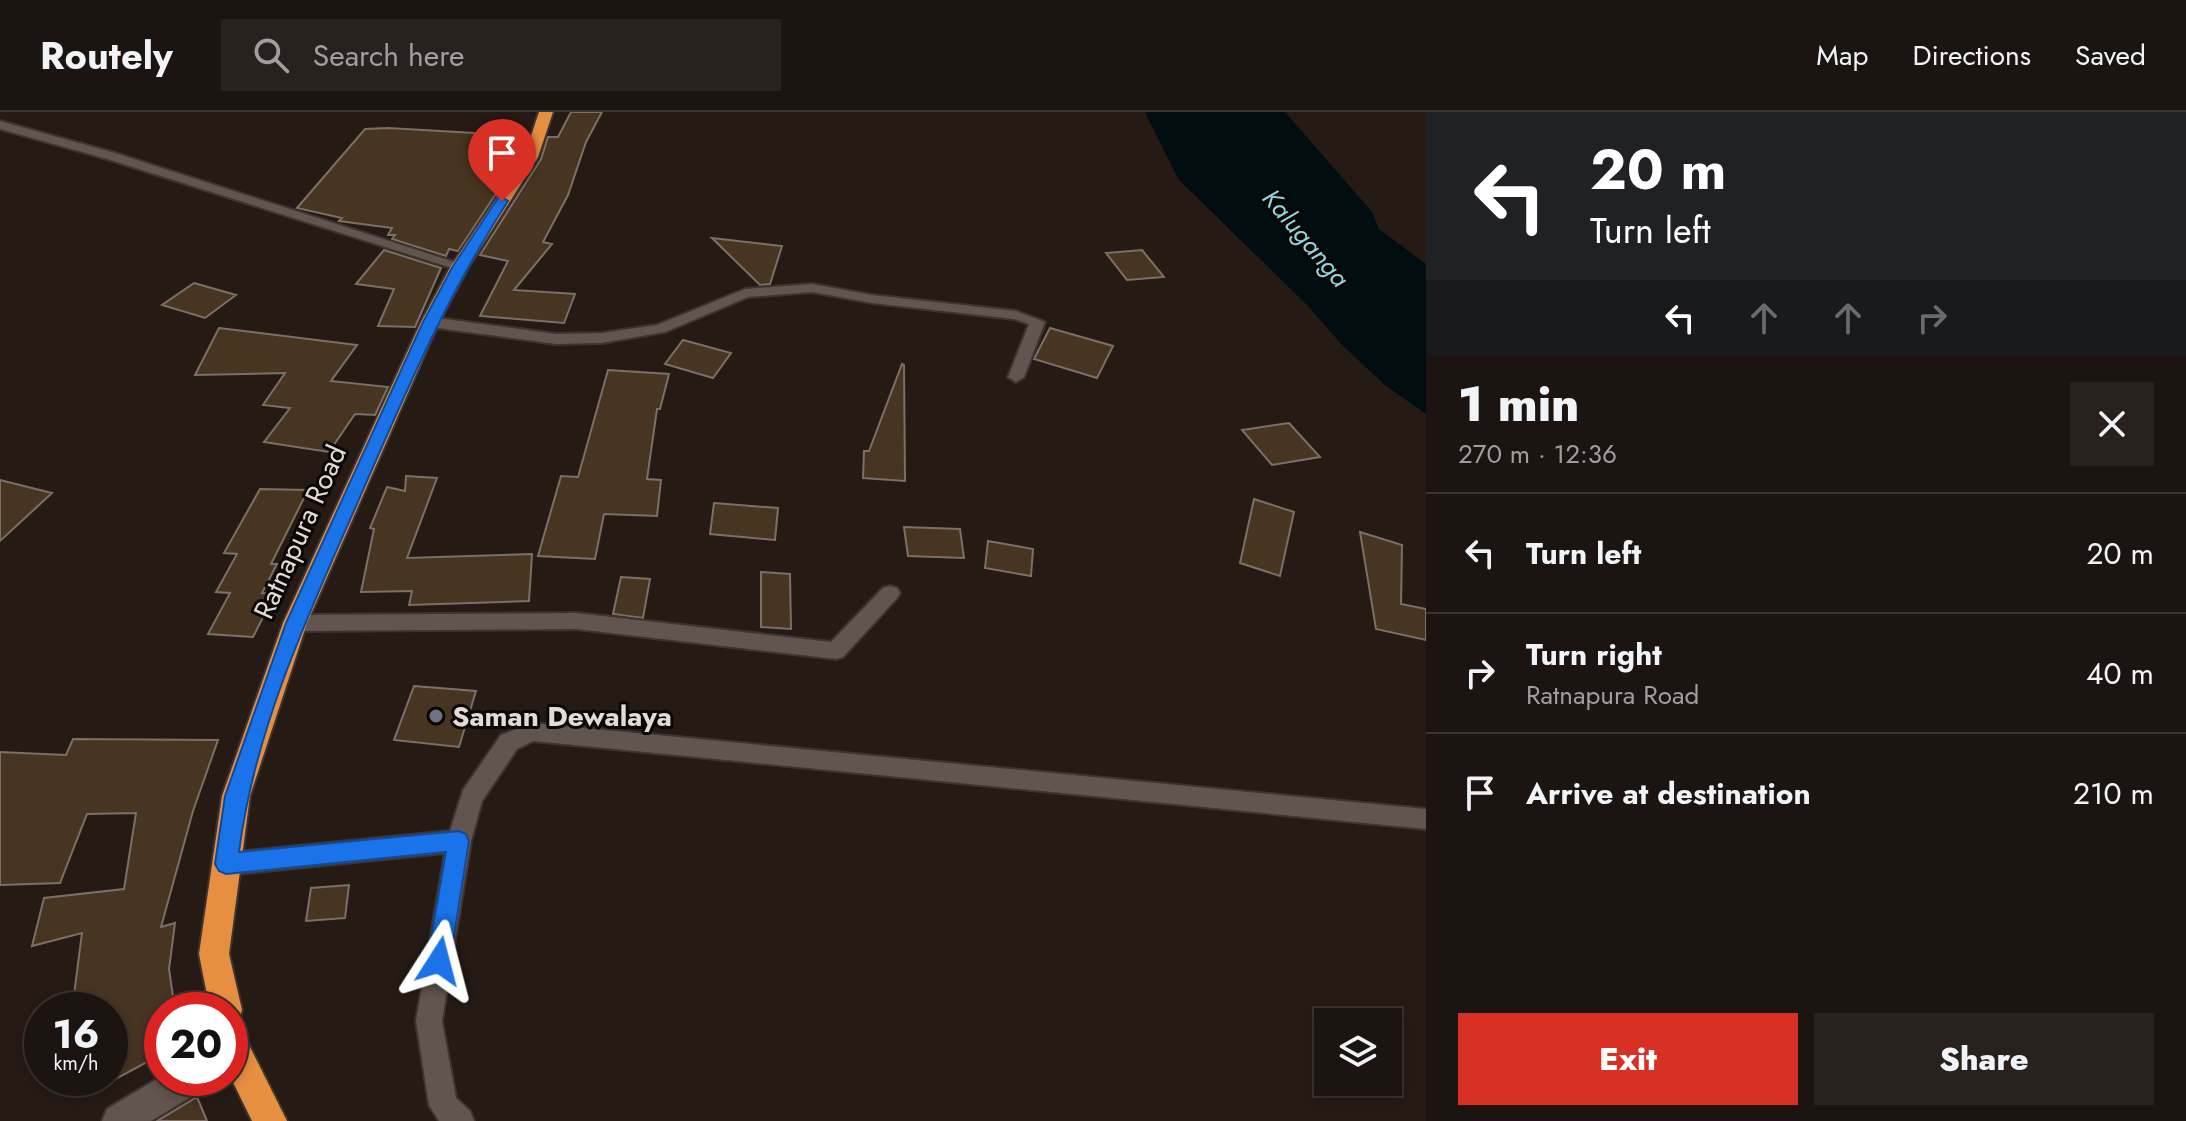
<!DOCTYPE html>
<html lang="en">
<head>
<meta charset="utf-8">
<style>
  :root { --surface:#1c1410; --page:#29211e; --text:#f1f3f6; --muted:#a09e9f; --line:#3a3330; --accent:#d93025 }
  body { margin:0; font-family:Jost,sans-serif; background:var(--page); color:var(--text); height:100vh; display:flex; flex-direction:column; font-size:30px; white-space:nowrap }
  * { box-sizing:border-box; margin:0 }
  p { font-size:26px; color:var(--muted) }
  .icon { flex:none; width:44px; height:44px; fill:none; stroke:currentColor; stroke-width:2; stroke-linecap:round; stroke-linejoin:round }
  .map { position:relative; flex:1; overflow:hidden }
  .details { display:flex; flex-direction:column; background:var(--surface); width:760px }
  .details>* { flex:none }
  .top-card { background:#202124; color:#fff; overflow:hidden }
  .controls { position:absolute; left:1314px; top:896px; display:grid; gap:16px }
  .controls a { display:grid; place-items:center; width:88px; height:88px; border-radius:0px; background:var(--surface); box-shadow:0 4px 12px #0003,0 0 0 2px var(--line); font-size:40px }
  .speed { position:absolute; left:24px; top:880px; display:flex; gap:16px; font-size:40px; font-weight:700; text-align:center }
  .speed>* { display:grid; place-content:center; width:104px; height:104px; border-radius:50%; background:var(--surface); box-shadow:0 4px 12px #0003,0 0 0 2px var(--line); line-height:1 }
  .speed small { font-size:20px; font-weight:400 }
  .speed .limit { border:12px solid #d22; background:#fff; color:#111 }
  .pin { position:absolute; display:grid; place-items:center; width:68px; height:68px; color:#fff; margin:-82px -34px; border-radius:50% 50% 50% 0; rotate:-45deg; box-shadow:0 0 8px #0007 }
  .pin .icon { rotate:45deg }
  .me { position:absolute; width:88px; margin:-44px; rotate:9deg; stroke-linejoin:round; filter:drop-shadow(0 0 6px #0008) }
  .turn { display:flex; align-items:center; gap:28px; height:168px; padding:0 32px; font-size:36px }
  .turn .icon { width:104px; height:104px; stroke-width:2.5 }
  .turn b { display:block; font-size:56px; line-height:68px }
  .lanes { display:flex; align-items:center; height:76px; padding:0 32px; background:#0003; justify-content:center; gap:40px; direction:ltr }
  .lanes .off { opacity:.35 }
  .round { display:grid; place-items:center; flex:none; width:84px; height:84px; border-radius:0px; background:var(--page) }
  .head { display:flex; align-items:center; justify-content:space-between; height:136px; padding:0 32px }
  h1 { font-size:48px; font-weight:800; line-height:60px }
  .button { display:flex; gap:16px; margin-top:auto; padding:16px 32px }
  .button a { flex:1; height:92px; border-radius:0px; background:var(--accent); color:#fff; font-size:32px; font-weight:800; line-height:92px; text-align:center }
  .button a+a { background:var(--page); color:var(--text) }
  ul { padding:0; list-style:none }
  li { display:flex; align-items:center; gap:24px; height:120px; padding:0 32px; border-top:2px solid var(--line) }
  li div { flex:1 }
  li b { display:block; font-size:30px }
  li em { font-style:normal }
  header { display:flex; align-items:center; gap:48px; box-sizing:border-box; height:112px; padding:0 40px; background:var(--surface); border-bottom:2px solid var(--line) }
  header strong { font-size:38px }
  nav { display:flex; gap:44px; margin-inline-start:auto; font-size:28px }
  .search { width:560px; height:72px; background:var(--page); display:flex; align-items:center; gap:20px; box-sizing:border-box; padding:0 28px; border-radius:0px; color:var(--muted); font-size:30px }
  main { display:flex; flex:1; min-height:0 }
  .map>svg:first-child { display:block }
  .water { fill:#000d11 }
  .building { fill:#473421; stroke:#7a7066; stroke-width:2 }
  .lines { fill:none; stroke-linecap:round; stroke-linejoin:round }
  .lane-casing { stroke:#3d3432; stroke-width:4 }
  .street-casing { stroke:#3d3432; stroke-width:4 }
  .highway-casing { stroke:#3d3432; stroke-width:4 }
  .lane { fill:#62544e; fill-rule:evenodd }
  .street { fill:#62544e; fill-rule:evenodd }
  .highway { fill:#e78f41; fill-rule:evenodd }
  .route { fill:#1a73e8; stroke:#114b97; stroke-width:2 }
  .worship-dot { fill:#6b7280; stroke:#0b0705; stroke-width:3 }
  .labels { text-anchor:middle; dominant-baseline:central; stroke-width:6; stroke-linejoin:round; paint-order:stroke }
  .far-water-label { font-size:26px; font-style:italic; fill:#91d5e2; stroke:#0b0705 }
  .street-label { font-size:28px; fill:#e3dbd7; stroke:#0b0705 }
  .poi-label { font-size:28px; font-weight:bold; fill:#e3dbd7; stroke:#0b0705; text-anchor:start }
</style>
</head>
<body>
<header>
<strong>Routely</strong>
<div class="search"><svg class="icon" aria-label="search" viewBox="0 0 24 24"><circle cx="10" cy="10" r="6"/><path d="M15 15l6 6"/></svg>Search here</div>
<nav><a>Map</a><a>Directions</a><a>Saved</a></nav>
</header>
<main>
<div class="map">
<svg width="1426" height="1009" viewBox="0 0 1426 1009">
  <rect width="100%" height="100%" fill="#261a15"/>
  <path class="water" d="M1145 0H1285L1372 100 1379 117 1426 152V302L1385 273 1342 233 1308 194 1179 68Z"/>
  <path class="building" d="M571 0H602L586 30 568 83 543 130 552 132 514 178 575 182 564 211 480 204 508 149 480 143 541 47 548 25H558Z
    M388 16 528 24 521 44 458 139 449 137 446 144 392 127 395 123H388L392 116 339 109 342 106 297 96 365 17Z
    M712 126 782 134 770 172 760 173Z
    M384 138 441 156 415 215 378 214 394 177 356 172Z
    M1142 138 1164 165 1127 168 1106 141Z
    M194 171 236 183 205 206 162 193Z
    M219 216 357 233 331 269 388 275 375 303 355 302 329 340 264 330 290 296 263 293 285 261 195 263Z
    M1050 216 1113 234 1097 266 1034 247Z
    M683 228 731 241 713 266 665 252Z
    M902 252 904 253 905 369 863 366 864 339H869Z
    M608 258 669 262 660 297H657L647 367 661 368 657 404 604 402 595 447 538 444 561 364 578 365Z
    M1289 311 1320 345 1272 353 1242 318Z
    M406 364 437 366 407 446 532 442 529 489 409 493 412 479 361 480 374 417 370 416 387 375 405 379Z
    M0 368 52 381 0 429Z
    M260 377 308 378 271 452H277L262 481 275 482 253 525 208 522 230 481 216 480 237 442 224 441Z
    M1254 387 1294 400 1280 464 1240 451Z
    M714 391 778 396 775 428 710 422Z
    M904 415 960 417 964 446 908 444Z
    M1360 420 1402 433 1401 492 1426 497V528L1376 517Z
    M988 429 1033 437 1031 464 985 456Z
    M761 460 790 462 791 517 761 515Z
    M621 465 650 467 643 506 613 502Z
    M414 574 476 579 459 635 394 628Z
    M73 627 218 628 193 699 161 815 175 811 169 857 175 898H162V942L110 970V898H72L82 821 32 834 44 786 124 777 136 701 87 702 60 771 0 773V640L66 643Z
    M349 773 345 806 306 809 311 776Z
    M197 985 207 1009H157Z"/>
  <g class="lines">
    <g class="lane-casing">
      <path id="lane" d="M0 9 115 41 467 154 455 157 107 47 0 17Z
        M812 172 872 183 1016 199 1045 210 1024 265 1016 270 1008 265 1029 212 1014 207 872 191 812 180 748 185 665 220 602 231 556 232 430 215 422 210 430 205 556 222 602 221 657 213 745 177Z
        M890 474 897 476 900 481 897 486 843 545 836 547 576 517 295 519 288 516 285 511 288 506 295 503 576 501 831 530 883 476Z
        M532 611 1426 697V717L533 629 517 637 482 689 471 729 442 909 456 986 470 999 474 1009H439L429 993 416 909 445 741 226 763 217 760 214 752 217 744 226 741 450 719 463 678 501 623Z"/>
    </g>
    <g class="street-casing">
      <path id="street" d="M162 964 207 966 202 978 151 1009H102L107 997Z"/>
    </g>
    <g class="highway-casing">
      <path id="highway" d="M539 0H553L538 45 469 154 439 210 307 511 250 684 229 842 242 898 240 904 250 935 287 1009H252L230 964V898H210L199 842 222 684 283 511 421 210 451 154 524 45Z"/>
    </g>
    <use href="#lane" class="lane"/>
    <use href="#street" class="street"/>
    <use href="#highway" class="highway"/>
  </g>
  <path class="route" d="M502 85 508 89C444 188 404 284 357 392 308 503 254 619 239 740L459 719 466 722 469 729 450 849 447 857 439 860 430 857 427 849 446 740 226 762 219 759 215 752 225 684 286 511 423 210 453 154 498 86Z"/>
  <circle class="worship-dot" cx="436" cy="604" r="8"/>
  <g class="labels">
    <g class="far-water-label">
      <text transform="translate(1306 126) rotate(50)">Kaluganga</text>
    </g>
    <g class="street-label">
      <text transform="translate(300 420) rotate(-66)">Ratnapura Road</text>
    </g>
    <g class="poi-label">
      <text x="452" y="604">Saman Dewalaya</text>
    </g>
  </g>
</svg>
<div class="controls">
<a><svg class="icon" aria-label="layers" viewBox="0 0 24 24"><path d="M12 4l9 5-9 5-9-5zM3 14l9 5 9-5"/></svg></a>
</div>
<div class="speed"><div>16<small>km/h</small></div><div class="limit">20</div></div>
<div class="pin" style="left:502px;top:89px;background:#d93025"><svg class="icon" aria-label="arrive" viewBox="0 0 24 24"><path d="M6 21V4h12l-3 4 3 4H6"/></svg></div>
<svg class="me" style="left:439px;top:849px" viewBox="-20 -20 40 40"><path d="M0-17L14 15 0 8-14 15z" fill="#1a73e8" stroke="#fff" stroke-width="4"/></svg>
</div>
<section class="details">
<div class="top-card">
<div class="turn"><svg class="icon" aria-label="left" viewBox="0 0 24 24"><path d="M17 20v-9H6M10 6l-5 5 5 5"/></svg><div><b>20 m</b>Turn left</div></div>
<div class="lanes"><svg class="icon" aria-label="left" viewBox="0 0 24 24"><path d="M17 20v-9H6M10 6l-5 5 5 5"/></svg><svg class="icon off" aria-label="ahead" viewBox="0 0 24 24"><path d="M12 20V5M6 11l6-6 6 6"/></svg><svg class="icon off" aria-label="ahead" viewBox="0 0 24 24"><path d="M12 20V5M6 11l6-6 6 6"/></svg><svg class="icon off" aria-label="right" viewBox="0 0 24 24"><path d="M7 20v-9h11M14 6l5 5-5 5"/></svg></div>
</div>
<div class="head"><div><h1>1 min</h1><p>270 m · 12:36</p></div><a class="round"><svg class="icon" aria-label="close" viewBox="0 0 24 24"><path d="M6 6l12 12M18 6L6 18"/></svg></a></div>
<ul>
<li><svg class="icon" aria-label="left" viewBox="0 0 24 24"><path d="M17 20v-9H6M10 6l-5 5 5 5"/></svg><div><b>Turn left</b></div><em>20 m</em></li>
<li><svg class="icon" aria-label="right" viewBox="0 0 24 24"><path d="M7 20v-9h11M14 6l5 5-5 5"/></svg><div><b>Turn right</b><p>Ratnapura Road</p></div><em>40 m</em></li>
<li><svg class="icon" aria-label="arrive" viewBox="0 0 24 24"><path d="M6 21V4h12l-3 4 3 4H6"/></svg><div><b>Arrive at destination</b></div><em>210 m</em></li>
</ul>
<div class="button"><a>Exit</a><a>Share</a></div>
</section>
</main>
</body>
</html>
